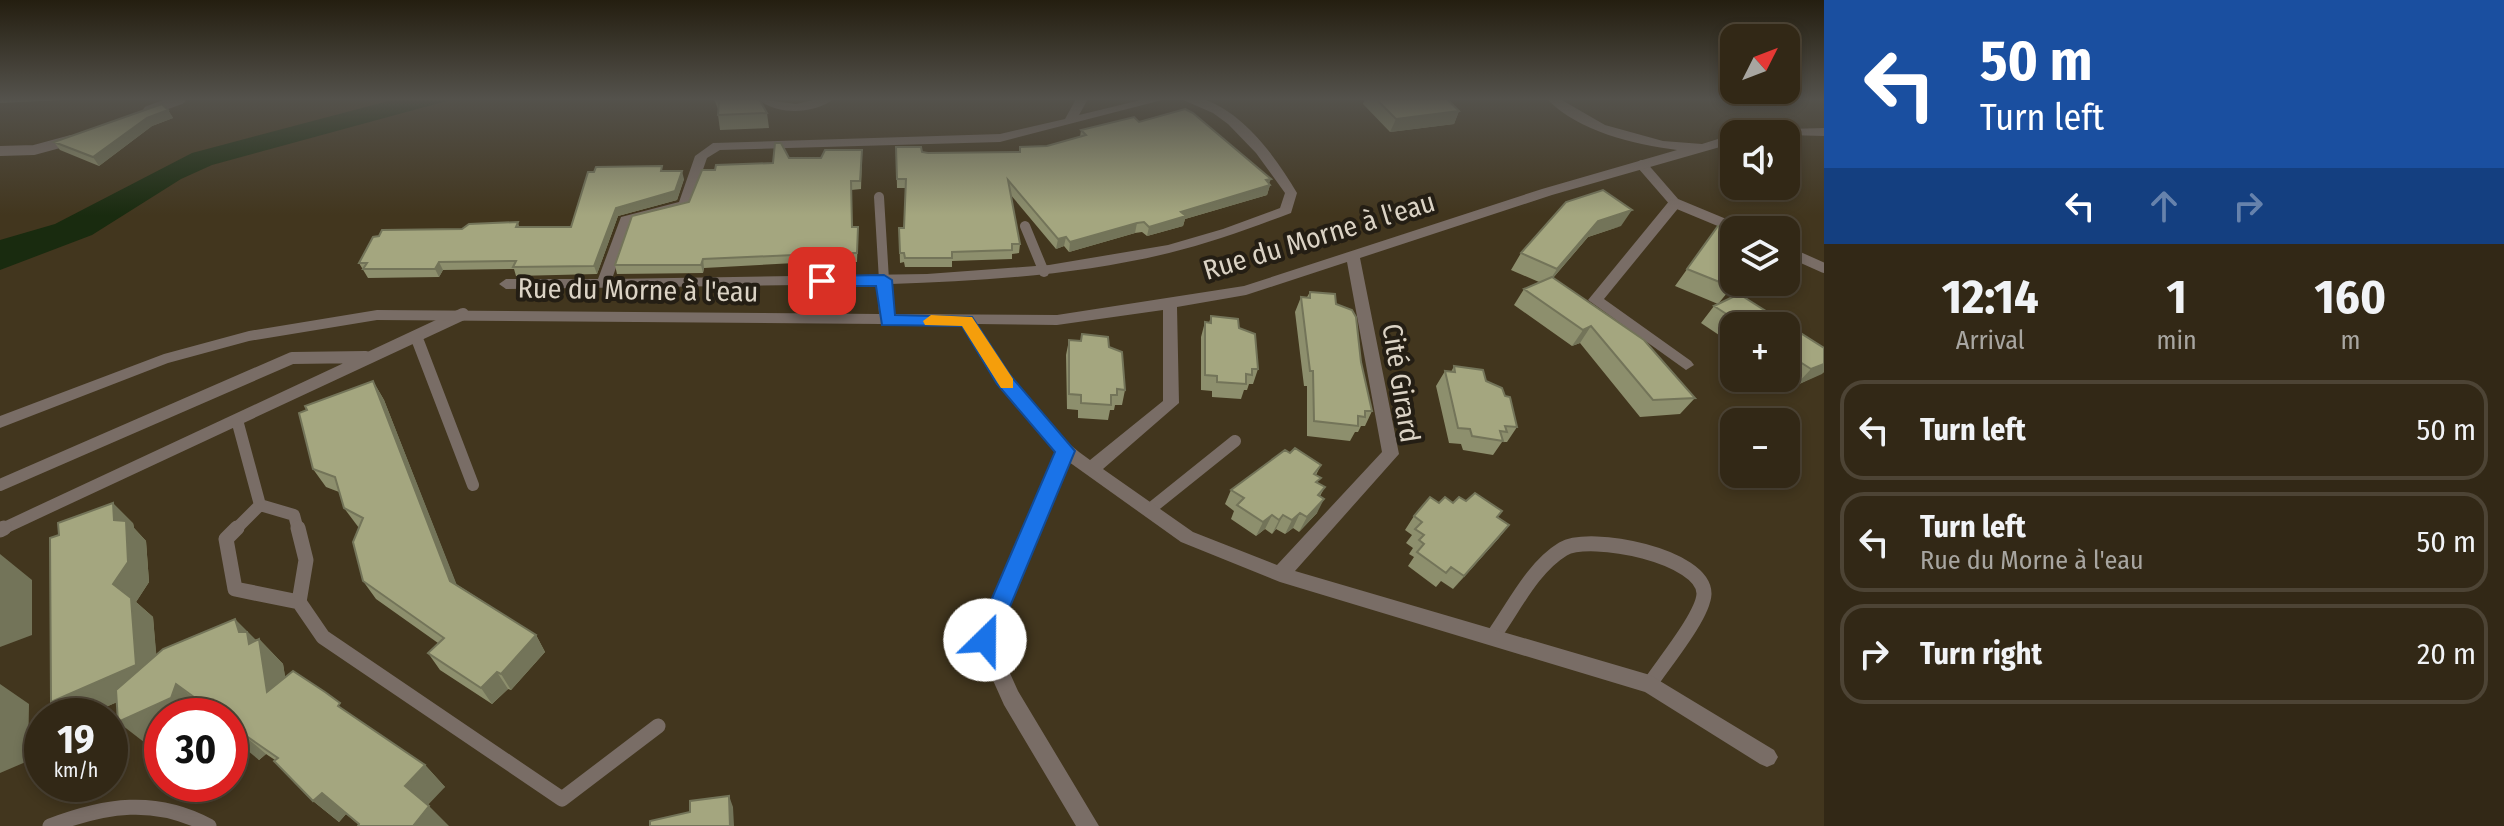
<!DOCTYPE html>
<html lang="en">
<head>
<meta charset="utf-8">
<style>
  :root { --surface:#322816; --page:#3a301f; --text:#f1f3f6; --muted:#a8a6a1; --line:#4d4435 }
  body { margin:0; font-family:"Fira Sans Condensed",sans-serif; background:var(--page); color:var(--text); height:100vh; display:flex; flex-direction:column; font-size:30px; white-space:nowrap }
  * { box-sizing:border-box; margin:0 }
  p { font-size:26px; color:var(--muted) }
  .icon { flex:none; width:44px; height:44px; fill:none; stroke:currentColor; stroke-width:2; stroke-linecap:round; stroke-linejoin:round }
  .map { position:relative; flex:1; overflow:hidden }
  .panel { display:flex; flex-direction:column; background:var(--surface); width:680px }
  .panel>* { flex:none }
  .top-card { background:#1a4fa0; color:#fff; overflow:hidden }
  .needle { width:52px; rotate:48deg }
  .controls { position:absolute; left:1720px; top:24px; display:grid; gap:16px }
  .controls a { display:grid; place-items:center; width:80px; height:80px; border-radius:16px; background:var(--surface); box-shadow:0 4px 12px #0003,0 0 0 2px var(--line); font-size:40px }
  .speed { position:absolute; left:24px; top:698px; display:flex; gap:16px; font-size:40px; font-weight:700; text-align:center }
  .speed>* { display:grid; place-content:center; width:104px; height:104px; border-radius:50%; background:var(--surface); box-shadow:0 4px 12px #0003,0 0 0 2px var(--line); line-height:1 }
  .speed small { font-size:20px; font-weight:400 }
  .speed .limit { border:12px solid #d22; background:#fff; color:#111 }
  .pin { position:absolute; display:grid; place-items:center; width:68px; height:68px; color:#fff; margin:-34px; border-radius:16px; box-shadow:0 4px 12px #0006 }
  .me { position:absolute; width:88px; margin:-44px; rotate:23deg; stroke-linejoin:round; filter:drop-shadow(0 0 6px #0008) }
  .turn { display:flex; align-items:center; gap:28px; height:168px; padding:0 24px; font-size:36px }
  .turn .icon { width:104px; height:104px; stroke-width:2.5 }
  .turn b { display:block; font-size:56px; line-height:68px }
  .lanes { display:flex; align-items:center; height:76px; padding:0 24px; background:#0003; justify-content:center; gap:40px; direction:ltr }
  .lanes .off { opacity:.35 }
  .eta { display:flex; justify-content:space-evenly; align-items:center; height:136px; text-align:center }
  .eta b { font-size:48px; font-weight:700; line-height:56px }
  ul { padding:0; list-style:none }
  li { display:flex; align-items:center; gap:24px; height:100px; margin:0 16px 12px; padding:0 8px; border:4px solid var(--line); border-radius:24px }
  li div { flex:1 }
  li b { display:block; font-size:30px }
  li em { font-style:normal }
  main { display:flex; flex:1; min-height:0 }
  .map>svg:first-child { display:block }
  .water { fill:#192b0f }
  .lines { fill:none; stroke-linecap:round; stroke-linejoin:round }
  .lane-far2 { stroke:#796d66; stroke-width:10 }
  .lane-far1 { stroke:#796d66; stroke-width:12 }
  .lane { stroke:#796d66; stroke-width:15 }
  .street { fill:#796d66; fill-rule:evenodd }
  .wall { fill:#8d8f6d }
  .shaded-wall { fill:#737459 }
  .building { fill:#a4a67f; stroke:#737459; stroke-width:2 }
  .route { fill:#1a73e8; stroke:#114b97; stroke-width:2 }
  .slow { fill:#f59e0b }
  .labels { text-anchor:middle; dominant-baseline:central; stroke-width:8; stroke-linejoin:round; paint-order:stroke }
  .street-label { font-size:28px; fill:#dbd3c5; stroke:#241e14 }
</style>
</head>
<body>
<main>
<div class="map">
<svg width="1824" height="826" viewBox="0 0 1824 826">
  <rect width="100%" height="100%" fill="#42361e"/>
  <path class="water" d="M396 99H454L212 165 181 179 92 235 0 270V240L55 224 192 153Z"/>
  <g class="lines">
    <path class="lane-far2" d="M148 111 181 99
      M0 151 34 150 71 140
      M1642 165 1675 203 1740 230
      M879 197 884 280
      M1025 226 1044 272
      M1786 251 1824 268"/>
    <path class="lane-far1" d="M416 336 473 485
      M237 420 260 505
      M0 485 292 358 366 357
      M260 505 294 515 298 530
      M1149 510 1235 441
      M0 530 463 314
      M235 530 260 505"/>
    <path class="lane" d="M237 528 226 539 235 589 299 602
      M298 528 306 560 299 602 323 637 562 799 658 726
      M0 530 4 528
      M1494 635C1514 607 1533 567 1563 549 1590 533 1705 556 1704 594 1703 616 1663 664 1650 684
      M50 826C105 805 155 797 209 826"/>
    <path class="street" d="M758 99 796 104 818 99H834C813 114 778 116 758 99Z
      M1076 99H1088L1079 115 1145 99H1166L1000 142 720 150 707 158 690 207 632 222 612 279 927 274 1049 265 1168 245 1223 229 1280 208 1285 193 1256 153 1228 124 1213 113 1181 99C1189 99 1199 98 1206 100 1246 115 1277 159 1297 193L1291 213C1251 228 1211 243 1169 253 1078 275 985 281 891 284L894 314 1057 315 1244 286 1542 189 1677 150C1634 144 1579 132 1547 99H1560L1605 125 1663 141 1702 144 1734 134V142L1720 147 1552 195 1360 258 1399 454 1295 571 1650 675 1774 750 1778 757 1774 764 1767 767 1760 764 1645 692 1280 582 1181 542 1069 462 995 640 1018 691 1099 826H1076L1004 705 975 640 1056 452 998 383 961 324H893L887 326 881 324 377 320 249 341 168 363 0 428V416L164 354 249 331 377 310 879 314 877 284 506 289 499 284 506 279H598L621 217 679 202 695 156 713 143 1000 134 1065 119ZM1347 262 1382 452 1277 565 1193 532 1103 469 1179 403 1177 307 1246 295ZM1163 310V401L1090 460C1042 427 1007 373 976 324L1057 325Z
      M1824 128V136L1748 134 1754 130Z
      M1675 199 1680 200V206L1604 299 1691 361 1694 365 1686 370 1588 300 1670 200Z"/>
  </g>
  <path class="wall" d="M0 99H62V100L0 103Z
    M714 99H759L767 113 769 128 720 130 718 115V109Z
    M1365 99H1447L1459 111 1454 124 1390 132 1363 104Z
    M168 110 173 118 152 126 99 166 60 150 54 142Z
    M1139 122 1269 184 1270 185 1267 195 1185 219 1183 226 1147 236 1142 232 1135 233 1069 252 1064 246 1056 249 1010 194 1020 244 1019 253 1012 254V259L952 261V267H905L904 262 900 263 899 228H904L906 188H897L896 147 928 153 1019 152 1020 147 1047 146 1080 137 1081 130Z
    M789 158H862L861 189 851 190 852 227H858V235L857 262H853V268L805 270 804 264 795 263 704 268 703 273 617 274 615 265 689 202 715 170 773 163Z
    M663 171 684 179 677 200 618 216 597 274 516 276 514 269 443 270 439 277 368 278 359 263 462 229 518 222 519 227H571Z
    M1621 226 1588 237 1553 278 1695 398 1680 414 1640 417 1580 343 1572 346 1514 305 1524 289 1539 282 1511 270 1521 253Z
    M1718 226 1732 287 1718 304 1675 286Z
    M1310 292 1336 304 1361 362 1372 411 1365 426H1361L1358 432H1355L1350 441 1307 436V386H1304L1295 312 1301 297H1307Z
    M1739 294 1824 348V372L1795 386 1784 378H1786V326H1734V345L1701 323 1714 306Z
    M1211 316 1239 328 1258 369 1253 384H1249L1247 390H1244L1241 399 1212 397V391L1201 390V337L1205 322 1209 323Z
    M1069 340 1109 347 1125 390 1122 405H1115L1114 410H1110L1108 420 1078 418V410L1067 409 1066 355Z
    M1454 366 1486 381 1517 427 1507 442H1502L1493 455 1463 450 1461 444 1449 443 1436 386 1445 371 1451 372Z
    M373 381 384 400 456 584 536 635 545 652 511 690 508 689 492 704 440 670 428 653 438 643 376 599 363 581 359 528 344 508 339 492 326 487 313 469Z
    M1290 453 1321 465 1316 475 1318 483 1325 487 1320 496 1317 513 1299 532 1293 528 1285 534 1276 529 1272 534 1265 529 1256 536 1231 519 1234 511 1225 504 1231 490Z
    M1439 503H1453L1498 517 1509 525 1498 539 1453 589 1441 581 1436 587 1408 566 1414 557 1409 554 1413 548 1406 543 1412 535 1405 530 1414 516Z
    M133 523 134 528 146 541 149 582 136 602 153 617 156 655 259 639 283 664 285 677 350 714 425 765 445 787 359 825 346 814 339 822 313 801 275 760 266 754 259 760 230 716H216L205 708 162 716V740L149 746 117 702 85 716H71Z"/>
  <path class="shaded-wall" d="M168 110 173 118 152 126 99 166 93 157 147 118Z
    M1459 111 1454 124 1390 132 1396 119Z
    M682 171 684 179 677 200 618 216 597 274 594 266 616 208Z
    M1271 179 1268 186 1270 185 1267 195 1185 219 1183 226 1147 236 1149 227 1181 212Z
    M1632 210 1621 226 1588 237 1546 286 1557 269 1598 221Z
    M1137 223 1135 233 1069 252 1070 242Z
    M1066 237 1064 246 1056 249 1058 239Z
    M703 259 704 268 703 273 701 265Z
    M439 262 443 270 439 277 435 269Z
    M1591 326 1580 343 1572 346 1583 330Z
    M1824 364V372L1822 374 1795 386 1811 369Z
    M373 381 384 400 462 598 450 581Z
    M1324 499 1317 513 1299 532 1307 517Z
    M113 503 133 523 134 528 146 541 149 582 136 602 153 617 159 684 85 716H71L51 702 113 584Z
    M1300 513 1293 528 1285 534 1292 520Z
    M1272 515 1265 529 1256 536 1263 522Z
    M1283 515 1276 529 1272 534 1279 520Z
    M1509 525 1498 539 1453 589 1464 576Z
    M0 554 32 580V635L0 647Z
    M235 619 259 643V639L283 664 292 716 267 692 239 632Z
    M536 635 545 652 511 690 501 674Z
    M497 672 508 689 492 704 481 688Z
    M0 684 29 704 28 761 0 773Z
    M176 684 205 708 202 716H162V740L149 746 118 722Z
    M239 731 266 754 259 760 231 737Z
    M425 765 445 787 426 807 405 786Z
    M322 793 346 814 339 822 313 801Z
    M729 796 733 807 734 826H730Z
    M429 806 449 826H413Z"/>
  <path class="building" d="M718 99H759L767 113 718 115 719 102Z
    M1376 99H1447L1459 111 1396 119Z
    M162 104 168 110 147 118 93 157 54 142Z
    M1185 109 1193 113 1271 179 1266 180 1270 185 1181 212 1186 216 1149 227 1144 222 1137 223 1070 242 1066 237 1058 239 1008 180 1020 244H1012V250L952 252V258H905L904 253H900L899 228H904L906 179H897L896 147H921L922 152 928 153 1020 152V147L1047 146 1086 135 1081 130 1134 117 1139 122Z
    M775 143H781L789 158H821L825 150H862L860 181H851L852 227H858L857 253H853L852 259 804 261V255H794L703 259 701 265H615L632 216 689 202 702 170H715L716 165 773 163Z
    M662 166 661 171H682L675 191 616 208 594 266 513 267 516 261 439 262 435 269H363L367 263H359L373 237 379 236 382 230 462 229 469 224 518 222 516 227H571L588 172H594L596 167Z
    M1603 190 1632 210 1598 221 1557 269 1521 253 1566 202Z
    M1718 226 1734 232V282H1735L1732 287 1687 269Z
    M1552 277 1644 340 1695 398 1653 400 1591 326 1583 330 1524 289Z
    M1310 292 1335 294 1336 304 1352 310 1356 317 1361 362 1372 411H1365V417L1358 416V426L1314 421 1313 371H1310L1301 297 1310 298Z
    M1739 294 1824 348V364L1811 369 1786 353V326H1745L1714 306Z
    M1211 316 1238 319 1239 328 1255 334 1258 369H1252V375L1246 374V384L1217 382V376L1205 375V322L1211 323Z
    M1082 334 1108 337 1109 347 1122 352 1125 390 1117 389V395H1111V405L1081 403V395L1069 394V340L1081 341Z
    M1454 366 1483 370 1486 381 1502 388 1505 396 1510 397 1517 427 1505 426 1507 432 1500 431 1503 441 1472 436 1470 429 1458 428 1445 371 1455 372Z
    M373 381 450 581 536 635 501 674 497 672 481 688 428 653 444 638 363 581 353 542 363 518 344 508 335 477 313 469 299 413 307 410 305 406Z
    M1295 448 1321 465 1314 474 1321 478 1316 482 1325 487 1318 495 1324 499 1307 517 1300 513 1292 520 1283 515 1279 520 1272 515 1263 522 1237 505 1244 498 1231 490 1285 450 1290 453Z
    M1475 493 1502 511 1497 517 1509 525 1464 576 1451 567 1446 573 1417 552 1424 544 1419 540 1424 535 1415 529 1422 522 1414 516 1430 497 1439 503 1445 497 1453 503 1459 497 1466 501Z
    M113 503 114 520 126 521 128 562 113 584 131 598 136 665 51 702 50 538 59 535 58 523Z
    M235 619 239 632H247L249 644 259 639 267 692 293 671 325 692 340 703 338 706 425 765 405 786 429 806 413 826H358L359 824 322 793 313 801 274 761 278 758 239 731 231 737 230 736V716H220L176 684 171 698 118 722 116 690 163 649Z
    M729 796 730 826H650V821L690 812V801Z"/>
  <linearGradient id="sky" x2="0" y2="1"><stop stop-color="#241e10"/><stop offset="0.46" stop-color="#54524c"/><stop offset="1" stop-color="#54524c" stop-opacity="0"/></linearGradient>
  <rect width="1824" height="215" fill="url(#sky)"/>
  <path class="route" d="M884 275 892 280 895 315 972 317 1010 375 1075 451 996 640 992 647 985 649 977 647 974 640 1055 452 997 384 962 326 882 325 876 286H822L814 281 822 276Z"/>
  <path class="slow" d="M931 315 972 317 1013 379V388H1001L962 326 925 325 923 321Z"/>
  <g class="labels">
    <g class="street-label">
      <text transform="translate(1319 236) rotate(-17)">Rue du Morne à l'eau</text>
      <text transform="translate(638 290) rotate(1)">Rue du Morne à l'eau</text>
      <text transform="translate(1401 383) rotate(81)">Cité Girard</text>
    </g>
  </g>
</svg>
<div class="controls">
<a><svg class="needle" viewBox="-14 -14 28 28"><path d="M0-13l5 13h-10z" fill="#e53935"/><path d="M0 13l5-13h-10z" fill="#a8a6a1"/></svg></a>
<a><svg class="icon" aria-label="sound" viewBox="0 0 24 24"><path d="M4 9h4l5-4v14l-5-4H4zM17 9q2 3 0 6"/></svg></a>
<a><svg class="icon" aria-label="layers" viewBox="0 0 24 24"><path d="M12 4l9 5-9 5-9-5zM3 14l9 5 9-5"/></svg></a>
<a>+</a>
<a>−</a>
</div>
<div class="speed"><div>19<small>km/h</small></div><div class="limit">30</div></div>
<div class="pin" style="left:822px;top:281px;background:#d93025"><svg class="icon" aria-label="arrive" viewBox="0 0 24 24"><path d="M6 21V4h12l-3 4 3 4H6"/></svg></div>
<svg class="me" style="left:985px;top:640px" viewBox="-20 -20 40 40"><circle r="19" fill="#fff"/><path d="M0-13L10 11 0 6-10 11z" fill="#1a73e8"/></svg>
</div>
<section class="panel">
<div class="top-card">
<div class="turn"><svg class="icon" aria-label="left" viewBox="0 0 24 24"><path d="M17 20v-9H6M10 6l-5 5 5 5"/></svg><div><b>50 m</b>Turn left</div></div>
<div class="lanes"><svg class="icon" aria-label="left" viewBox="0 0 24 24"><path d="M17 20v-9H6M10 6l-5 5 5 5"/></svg><svg class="icon off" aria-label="ahead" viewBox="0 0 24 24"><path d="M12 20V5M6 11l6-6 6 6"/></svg><svg class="icon off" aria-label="right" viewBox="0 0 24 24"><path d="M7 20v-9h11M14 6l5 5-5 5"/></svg></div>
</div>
<div class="eta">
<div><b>12:14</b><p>Arrival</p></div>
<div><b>1</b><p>min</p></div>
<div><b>160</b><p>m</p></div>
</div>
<ul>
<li><svg class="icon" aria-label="left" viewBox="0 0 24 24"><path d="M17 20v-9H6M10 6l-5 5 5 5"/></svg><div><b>Turn left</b></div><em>50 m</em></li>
<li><svg class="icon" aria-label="left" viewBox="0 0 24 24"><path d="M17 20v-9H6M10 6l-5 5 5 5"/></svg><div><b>Turn left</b><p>Rue du Morne à l'eau</p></div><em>50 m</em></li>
<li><svg class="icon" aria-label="right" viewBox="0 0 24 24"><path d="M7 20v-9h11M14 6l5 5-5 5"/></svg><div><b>Turn right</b></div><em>20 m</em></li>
</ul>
</section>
</main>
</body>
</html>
